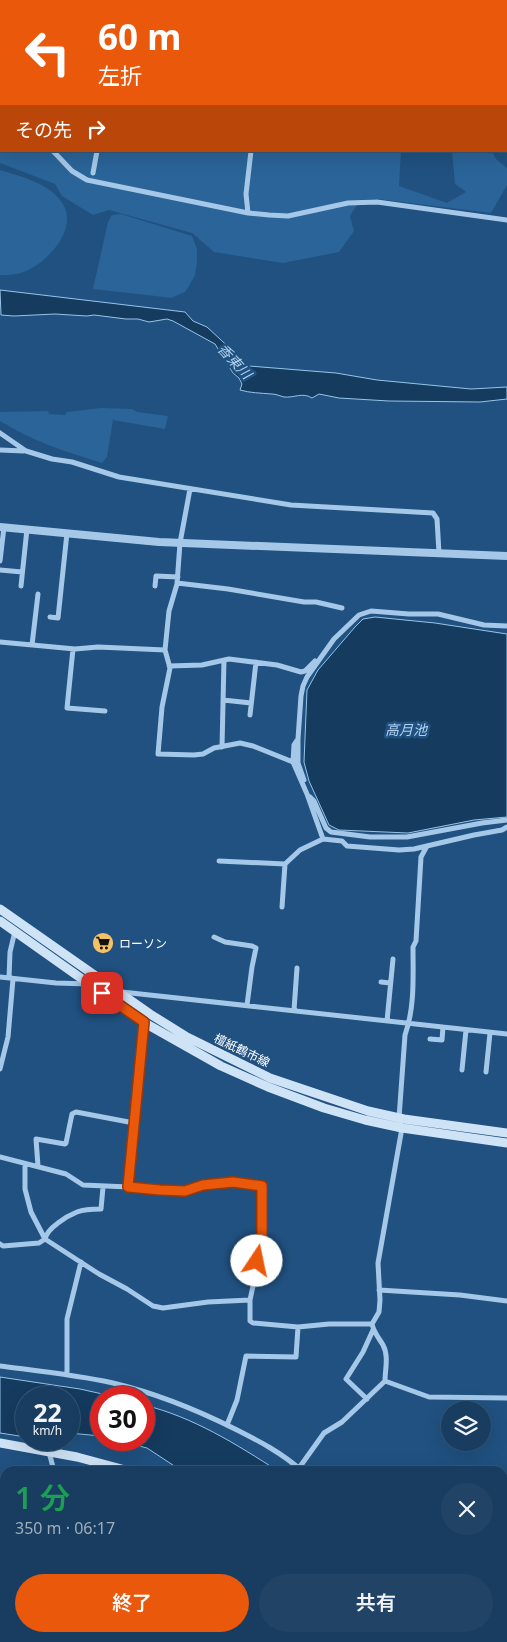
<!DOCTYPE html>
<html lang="ja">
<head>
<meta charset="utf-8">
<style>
  :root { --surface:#183d60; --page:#214466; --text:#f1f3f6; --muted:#9faebd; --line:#365675; --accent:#ea580c }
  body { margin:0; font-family:"Noto Sans","Noto Sans JP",sans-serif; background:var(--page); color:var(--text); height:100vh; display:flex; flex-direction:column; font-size:19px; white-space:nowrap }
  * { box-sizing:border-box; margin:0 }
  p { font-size:16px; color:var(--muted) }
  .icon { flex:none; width:28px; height:28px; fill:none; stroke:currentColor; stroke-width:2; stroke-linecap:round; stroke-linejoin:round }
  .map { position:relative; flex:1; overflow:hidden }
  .panel { position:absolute; left:0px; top:1466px; width:508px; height:176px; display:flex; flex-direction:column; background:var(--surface); border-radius:15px 15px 0 0; box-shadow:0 5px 20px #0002,0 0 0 1px var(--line) }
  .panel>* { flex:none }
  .guide { position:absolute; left:0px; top:0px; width:508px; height:152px; box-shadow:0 5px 20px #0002,0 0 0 1px var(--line); background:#ea580c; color:#fff; overflow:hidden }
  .tools { position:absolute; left:441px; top:1401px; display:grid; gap:10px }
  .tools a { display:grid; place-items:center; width:50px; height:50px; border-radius:50%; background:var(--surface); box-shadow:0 5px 20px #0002,0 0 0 1px var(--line); font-size:25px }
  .speed { position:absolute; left:15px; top:1386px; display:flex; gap:10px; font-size:25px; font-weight:700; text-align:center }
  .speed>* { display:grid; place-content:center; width:65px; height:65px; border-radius:50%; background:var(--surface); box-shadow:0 5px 20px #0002,0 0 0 1px var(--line); line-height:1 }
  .speed small { font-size:12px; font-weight:400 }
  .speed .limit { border:8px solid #d22; background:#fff; color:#111 }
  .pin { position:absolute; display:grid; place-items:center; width:42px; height:42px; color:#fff; margin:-21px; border-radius:10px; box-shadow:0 2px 8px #0006 }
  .me { position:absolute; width:55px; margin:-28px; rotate:11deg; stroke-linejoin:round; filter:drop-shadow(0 0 4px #0008) }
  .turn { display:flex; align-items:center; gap:18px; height:105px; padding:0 15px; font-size:22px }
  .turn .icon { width:65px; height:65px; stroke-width:2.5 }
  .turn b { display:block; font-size:35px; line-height:42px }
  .then { display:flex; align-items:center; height:48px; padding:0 15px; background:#0003; gap:10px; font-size:19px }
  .round { display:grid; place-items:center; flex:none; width:52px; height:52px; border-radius:26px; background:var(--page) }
  .head { display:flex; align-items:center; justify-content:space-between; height:85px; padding:0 15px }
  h1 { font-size:30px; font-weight:600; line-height:38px; color:#1e9e55 }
  .action { display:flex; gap:10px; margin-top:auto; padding:10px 15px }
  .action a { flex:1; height:58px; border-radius:30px; background:var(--accent); color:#fff; font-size:20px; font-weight:600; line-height:58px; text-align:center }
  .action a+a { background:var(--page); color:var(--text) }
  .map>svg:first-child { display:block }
  .green { fill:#2a6498 }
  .water { fill:#153b5f; stroke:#98c4e9 }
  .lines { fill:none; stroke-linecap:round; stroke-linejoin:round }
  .minor { stroke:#a5c8e8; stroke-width:5 }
  .tertiary { stroke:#a5c8e8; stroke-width:8 }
  .secondary { stroke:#cfe3f6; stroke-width:9 }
  .route-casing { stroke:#983908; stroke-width:12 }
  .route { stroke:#ea580c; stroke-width:9 }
  .labels { text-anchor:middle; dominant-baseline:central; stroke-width:5; stroke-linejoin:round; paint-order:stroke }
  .poi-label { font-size:12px; fill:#fff; stroke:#205180; text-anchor:start }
  .street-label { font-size:12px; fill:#fff; stroke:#205180 }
  .water-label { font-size:14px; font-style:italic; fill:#b0d2f0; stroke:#205180 }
</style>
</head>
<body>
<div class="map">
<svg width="507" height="1642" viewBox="0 0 507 1642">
  <rect width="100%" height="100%" fill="#205180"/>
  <path class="green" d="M0 0H507V46L506 1H1V151H401L399 186 447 203 466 192 455 184 452 151H492L496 159 507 168V185L491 213 378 199 360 200 350 216 354 231 339 252 283 263 214 252 192 233 109 210 93 215 62 196 55 184 0 163Z
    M0 170C22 177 50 183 63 204 78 229 48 262 26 271 18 275 9 275 0 275Z
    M121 214 192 236 197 249V262L195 275 189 286 185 292 171 298 164 297 93 289 108 222 112 215Z
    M101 408 132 409 137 412 168 416 165 429 113 420 107 457 102 463C66 452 32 441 0 421V412L48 411 49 414 65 415 67 412Z"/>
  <path class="water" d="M0 290 185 312 193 321 207 327 249 366 336 373 377 380 471 389 507 387V399L480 402 389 401 339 398 319 394 312 398C303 392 294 398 284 397 280 396 276 394 272 394 261 393 250 393 240 390L242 384 239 378 233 373 215 344 173 321 167 319 149 322 138 319H126L94 315 87 316 55 314 14 316 1 315Z
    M375 617 435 623 507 634V817L474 820 408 833 339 830 329 825 309 781 304 762 307 690 318 670 355 627 363 619Z
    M0 1377 80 1389 116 1397 101 1398V1436L69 1433V1398H26V1437L0 1433Z
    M144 1405C193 1417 236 1444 278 1471H182L147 1448 116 1440H144Z
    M367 1638H438L442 1642H371Z"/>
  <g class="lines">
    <path class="minor" d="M0 38 1 39
      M506 79 507 78
      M507 99V105
      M0 128H1
      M53 151 72 171 87 180 248 213 269 215 288 216 348 203 377 202 507 220
      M93 173 97 151
      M248 213 246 194 251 151
      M0 433 26 451 52 459 72 462 119 477 291 505 433 513 437 519 439 553
      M0 450 24 451
      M0 561 4 527
      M0 570 22 572
      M177 583 228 589 304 602H316L342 608
      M21 586 27 529
      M155 586 156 576 178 577
      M50 617 58 618 67 533
      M0 642 75 649 98 647 165 650 169 611 177 584 180 543 190 489
      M32 645 38 594
      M73 649 67 708 105 711
      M165 650 170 668 162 707 158 754 194 755 203 754 214 748 240 743 253 746 293 762 307 794 323 839 342 841 347 846 399 850 414 849 474 835 502 830 507 827
      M169 666 202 665 229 659 277 665 301 672 305 671 315 661
      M223 700 251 703
      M250 715 256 662
      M298 739V763L304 780
      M222 747 224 660
      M293 762 294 745 298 739 301 696 303 686 307 677 334 639 359 615 371 611 409 614H438L484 625 507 626
      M310 797 314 801 326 828 331 832 370 837H407L482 823 507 820
      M219 861 285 864
      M282 907 285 864 300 850 323 839
      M214 937 225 942 252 946 256 948 252 967 247 1005
      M0 977 56 983 89 984 109 988
      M9 978 10 952 15 931
      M381 982 390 983
      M122 992 507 1034
      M294 1010 297 968
      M387 1021 393 959
      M430 1039 442 1040 443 1027
      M0 1069 8 1037 13 979
      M462 1070 466 1030
      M486 1072 490 1033
      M399 1118 405 1035C415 1007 413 976 413 947L416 941 421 857 427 846
      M0 1157 66 1174 83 1185 129 1187 143 1022
      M25 1164V1189L31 1212 45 1239 99 1274 127 1289 153 1306 163 1308 208 1302 250 1300V1321L253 1323 298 1327 329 1324H372
      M38 1166 36 1139 65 1144 66 1143 72 1114 76 1112 134 1123
      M129 1187 160 1190 185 1191 203 1185 233 1182 262 1185V1244L250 1300
      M0 1244 3 1246 39 1243 45 1239C47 1228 67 1216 77 1212 85 1209 93 1209 101 1209L103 1187
      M379 1290 460 1295 507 1301
      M0 1366C38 1371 76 1375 113 1383 155 1393 197 1410 235 1429 259 1441 282 1453 302 1471
      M67 1375V1319L81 1262
      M385 1381 429 1397 507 1398
      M367 1399 346 1379 363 1352 373 1330
      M227 1425 237 1400 246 1356 296 1357 298 1327
      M49 1452 54 1471
      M299 1468 324 1433 342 1422 385 1381C385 1370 389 1356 383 1345 379 1338 374 1333 372 1324L379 1312 380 1300 378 1263 402 1128
      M0 1589 5 1590
      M502 1606 507 1605
      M502 1634H507
      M454 1638 458 1642
      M216 1642 217 1638"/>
    <path class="tertiary" d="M0 527 159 542 507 556"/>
    <path class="secondary" d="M0 909 150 1014 187 1037 270 1078 368 1111 404 1119 507 1133
      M0 921 143 1022 221 1066 268 1087 324 1108 365 1120 402 1128 507 1143
      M0 1443 77 1457 129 1471
      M339 1638 342 1642"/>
  </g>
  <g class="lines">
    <g class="route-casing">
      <path id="route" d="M102 993 144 1022 128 1187 160 1190 185 1191 203 1185 233 1182 262 1186V1244L257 1261"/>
    </g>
    <use href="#route" class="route"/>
  </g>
  <defs>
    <g id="supermarket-disc" transform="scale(1.125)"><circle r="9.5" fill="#f5c165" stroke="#205180"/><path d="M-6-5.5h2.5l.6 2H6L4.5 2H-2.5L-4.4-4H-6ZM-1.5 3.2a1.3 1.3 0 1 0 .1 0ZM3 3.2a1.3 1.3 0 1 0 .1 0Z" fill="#111"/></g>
  </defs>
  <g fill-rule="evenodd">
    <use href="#supermarket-disc" x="103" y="943"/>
  </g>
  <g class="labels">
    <g class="poi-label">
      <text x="119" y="943">ローソン</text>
    </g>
    <g class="street-label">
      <text transform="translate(242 1050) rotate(26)">檀紙鶴市線</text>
    </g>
    <g class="water-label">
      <text transform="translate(235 361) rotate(47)">香東川</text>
      <text x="406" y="729">高月池</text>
    </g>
  </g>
</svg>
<div class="tools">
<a><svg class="icon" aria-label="layers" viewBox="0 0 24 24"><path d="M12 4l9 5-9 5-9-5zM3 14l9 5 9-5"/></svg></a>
</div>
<div class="speed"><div>22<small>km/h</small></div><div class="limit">30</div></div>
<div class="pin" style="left:102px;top:993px;background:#d93025"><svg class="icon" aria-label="arrive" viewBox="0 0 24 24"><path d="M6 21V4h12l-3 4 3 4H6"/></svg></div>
<svg class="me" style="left:257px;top:1261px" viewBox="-20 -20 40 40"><circle r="19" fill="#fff"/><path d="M0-13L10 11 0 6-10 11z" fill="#ea580c"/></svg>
<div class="guide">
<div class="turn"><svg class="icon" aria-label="left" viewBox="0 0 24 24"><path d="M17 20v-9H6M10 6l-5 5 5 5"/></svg><div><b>60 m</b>左折</div></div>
<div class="then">その先<svg class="icon" aria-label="right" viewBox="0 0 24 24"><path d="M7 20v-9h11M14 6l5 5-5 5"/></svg></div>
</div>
<section class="panel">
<div class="head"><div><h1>1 分</h1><p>350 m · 06:17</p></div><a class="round"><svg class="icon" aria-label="close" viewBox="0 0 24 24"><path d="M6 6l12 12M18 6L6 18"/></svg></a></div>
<div class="action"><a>終了</a><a>共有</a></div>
</section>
</div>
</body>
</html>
